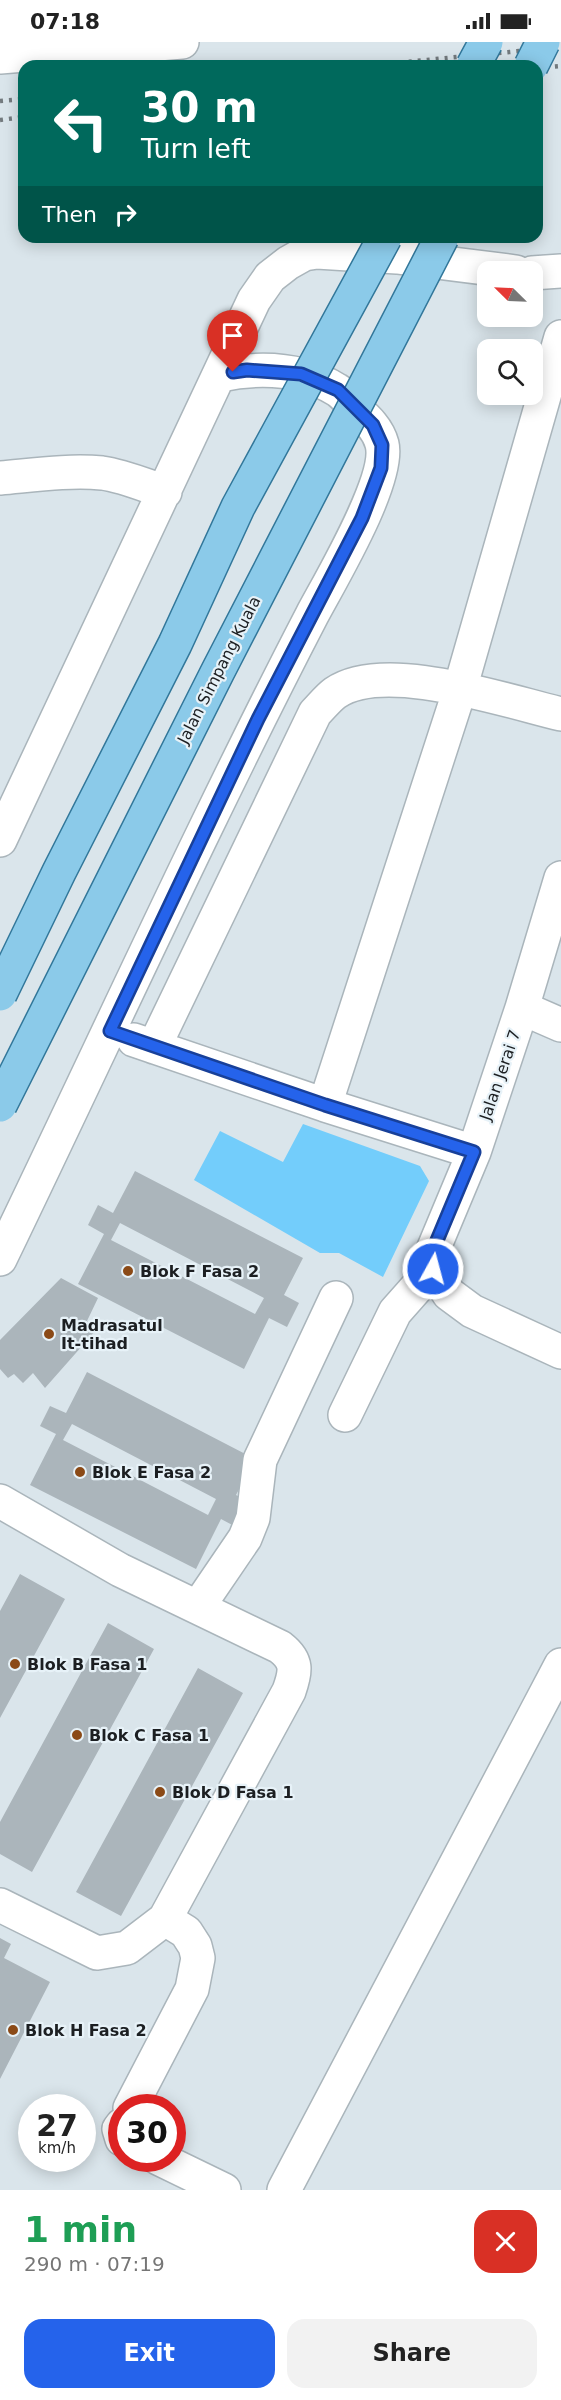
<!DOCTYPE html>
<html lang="en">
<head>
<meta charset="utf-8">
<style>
  :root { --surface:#fff; --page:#f2f2f2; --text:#222; --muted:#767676; --accent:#2563eb }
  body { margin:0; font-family:"DejaVu Sans",sans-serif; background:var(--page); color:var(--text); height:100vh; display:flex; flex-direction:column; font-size:22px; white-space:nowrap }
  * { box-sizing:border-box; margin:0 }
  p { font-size:20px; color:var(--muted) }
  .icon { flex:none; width:33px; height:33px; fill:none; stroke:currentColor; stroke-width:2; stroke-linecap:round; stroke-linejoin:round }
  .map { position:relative; height:2148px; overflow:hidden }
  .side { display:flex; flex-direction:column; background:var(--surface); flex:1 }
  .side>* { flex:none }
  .guide { position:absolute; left:18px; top:18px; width:525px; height:183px; border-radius:18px; box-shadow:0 3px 15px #0003; background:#00695c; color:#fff; overflow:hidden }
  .needle { width:39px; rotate:294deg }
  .controls { position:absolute; left:477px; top:219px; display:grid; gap:12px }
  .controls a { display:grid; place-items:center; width:66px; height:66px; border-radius:12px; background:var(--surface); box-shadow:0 3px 15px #0003; font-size:30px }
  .speed { position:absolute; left:18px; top:2052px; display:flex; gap:12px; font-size:30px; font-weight:700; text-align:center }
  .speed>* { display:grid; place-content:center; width:78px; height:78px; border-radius:50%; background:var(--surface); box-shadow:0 3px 15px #0003; line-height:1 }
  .speed small { font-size:15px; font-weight:400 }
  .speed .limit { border:9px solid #d22; background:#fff; color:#111 }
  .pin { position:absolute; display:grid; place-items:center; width:51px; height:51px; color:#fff; margin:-62px -26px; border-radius:50% 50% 50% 0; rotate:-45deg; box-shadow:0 0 6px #0007 }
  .pin .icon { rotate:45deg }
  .me { position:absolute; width:66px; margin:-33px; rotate:7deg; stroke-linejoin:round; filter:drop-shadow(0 0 4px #0008) }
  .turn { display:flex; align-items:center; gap:21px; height:126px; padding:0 24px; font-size:27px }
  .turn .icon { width:78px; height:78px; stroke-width:2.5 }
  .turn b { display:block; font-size:42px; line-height:51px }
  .then { display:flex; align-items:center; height:57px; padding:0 24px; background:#0003; gap:12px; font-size:22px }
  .round { display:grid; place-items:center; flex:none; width:63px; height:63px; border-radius:18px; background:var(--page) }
  .overview { display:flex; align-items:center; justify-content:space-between; height:102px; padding:0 24px }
  h1 { font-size:36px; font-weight:600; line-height:45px; color:#1e9e55 }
  .cta { display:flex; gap:12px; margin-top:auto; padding:12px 24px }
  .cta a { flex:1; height:69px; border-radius:18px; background:var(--accent); color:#fff; font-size:24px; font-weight:600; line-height:69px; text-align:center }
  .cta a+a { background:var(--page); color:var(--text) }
  .status { display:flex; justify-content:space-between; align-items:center; height:42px; padding:0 30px; background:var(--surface); direction:ltr }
  .status svg { height:16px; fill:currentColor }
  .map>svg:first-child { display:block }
  .green { fill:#73cdfb }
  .building { fill:#abb5bb; fill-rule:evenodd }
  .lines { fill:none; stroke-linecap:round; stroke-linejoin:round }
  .minor-casing { stroke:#aab5bb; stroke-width:36 }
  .minor { stroke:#fff; stroke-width:33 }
  .rail { stroke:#737a7e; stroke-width:4.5; stroke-dasharray:3 6; stroke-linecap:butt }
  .major-bridge-casing { stroke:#32779a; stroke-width:36; stroke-linecap:butt }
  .major-bridge { stroke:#8bcae9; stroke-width:33 }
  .route-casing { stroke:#184099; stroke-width:15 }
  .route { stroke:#2563eb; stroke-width:10 }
  .poi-dot { fill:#8b4a17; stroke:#e7f2f8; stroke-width:2 }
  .labels { text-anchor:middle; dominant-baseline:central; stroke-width:4.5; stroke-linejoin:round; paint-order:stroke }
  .street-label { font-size:16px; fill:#1c1f22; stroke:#e7f2f8 }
  .poi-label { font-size:16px; font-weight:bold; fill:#1c1f22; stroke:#e7f2f8; text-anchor:start }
</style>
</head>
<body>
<div class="status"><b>07:18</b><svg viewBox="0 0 49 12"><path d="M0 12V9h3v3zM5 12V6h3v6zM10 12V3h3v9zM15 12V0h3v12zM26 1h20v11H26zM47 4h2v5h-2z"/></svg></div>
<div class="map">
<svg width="561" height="2148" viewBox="0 0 561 2148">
  <rect width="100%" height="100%" fill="#dae5eb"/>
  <path class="green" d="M303 1082 420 1124 429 1139 383 1235 339 1211H320L194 1138 220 1089 283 1120Z"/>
  <path class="building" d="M135 1129 303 1216 284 1253 299 1261 287 1285 269 1276 244 1327 78 1242 104 1192 88 1183 98 1163 113 1171ZM120 1181 264 1256 255 1272 111 1198Z
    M61 1236 98 1256 87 1279 98 1286 45 1346 33 1331 23 1341 14 1332 8 1336 0 1327V1298Z
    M87 1330 255 1417 236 1453 251 1461 238 1486 221 1477 196 1527 30 1443 56 1392 40 1384 50 1364 66 1371ZM72 1382 216 1457 208 1473 63 1398Z
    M20 1532 65 1557 0 1676V1569Z
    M108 1581 154 1607 32 1830 0 1812V1780Z
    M198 1626 243 1651 121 1874 76 1850Z
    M0 1896 11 1902 4 1916 50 1940 0 2037Z"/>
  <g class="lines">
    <g class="minor-casing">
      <path id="minor" d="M0 15 182 0
        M532 231 561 229
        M0 436C34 433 69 428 102 431 124 434 144 443 165 450
        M0 798 254 258 270 235 288 221 304 212 317 210 397 215 516 230
        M522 966 561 983
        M134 998 325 1063 474 1110
        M154 1005 315 671C322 664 328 656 335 651 384 617 506 659 561 672
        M325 1063 460 647 561 295
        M0 1217C104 1002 202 785 312 573 330 539 391 437 382 402 378 387 367 377 356 367 350 361 344 352 337 348 301 326 259 325 220 333
        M433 1227V1208L474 1110 522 966 561 836
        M433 1227 449 1252 472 1269 561 1310
        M345 1373 395 1270 433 1227
        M0 1459 120 1528 280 1605C298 1619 296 1629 289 1649L165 1877 127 1906 97 1911 0 1863
        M198 1565 245 1496 253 1476 260 1418 336 1256
        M130 2066 192 1947 198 1916 195 1904 186 1890 165 1877
        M122 2083 119 2087 122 2097
        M158 2116 224 2148
        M284 2148 561 1623"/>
    </g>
    <use href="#minor" class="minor"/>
    <path class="rail" d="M364 24 561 5
      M537 26 561 24
      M0 59 24 57
      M0 78 24 75"/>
    <g class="major-bridge-casing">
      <path id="major-bridge" d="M473 24 486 0
        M531 24 543 0
        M0 952 59 830 175 602 238 465 385 195
        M0 1063 218 629 442 195"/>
    </g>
    <use href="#major-bridge" class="major-bridge"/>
  </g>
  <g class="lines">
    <g class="route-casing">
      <path id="route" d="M233 330 247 328 301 332 338 348 373 383 382 403 381 426 362 476 258 677 110 989 325 1063 474 1110 433 1208V1227"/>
    </g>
    <use href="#route" class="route"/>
  </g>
  <g class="poi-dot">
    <circle cx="128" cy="1229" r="6"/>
    <circle cx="49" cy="1292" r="6"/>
    <circle cx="80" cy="1430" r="6"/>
    <circle cx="15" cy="1622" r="6"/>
    <circle cx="77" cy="1693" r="6"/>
    <circle cx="160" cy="1750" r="6"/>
    <circle cx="13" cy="1988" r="6"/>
  </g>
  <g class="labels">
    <g class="street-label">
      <text transform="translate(219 628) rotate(-63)">Jalan Simpang Kuala</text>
      <text transform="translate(500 1033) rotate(-71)">Jalan Jerai 7</text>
    </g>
    <g class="poi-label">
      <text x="140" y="1229">Blok F Fasa 2</text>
      <text x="61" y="1283">Madrasatul<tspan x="61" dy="18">It-tihad</tspan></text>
      <text x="92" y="1430">Blok E Fasa 2</text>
      <text x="27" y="1622">Blok B Fasa 1</text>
      <text x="89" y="1693">Blok C Fasa 1</text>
      <text x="172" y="1750">Blok D Fasa 1</text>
      <text x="25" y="1988">Blok H Fasa 2</text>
    </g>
  </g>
</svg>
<div class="controls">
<a><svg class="needle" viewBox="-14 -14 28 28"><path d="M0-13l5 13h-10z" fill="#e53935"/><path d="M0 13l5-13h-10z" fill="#767676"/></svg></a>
<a><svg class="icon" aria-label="search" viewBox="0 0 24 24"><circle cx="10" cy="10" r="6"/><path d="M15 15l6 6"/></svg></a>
</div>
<div class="speed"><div>27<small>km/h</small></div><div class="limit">30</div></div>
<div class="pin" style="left:233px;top:330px;background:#d93025"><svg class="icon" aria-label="arrive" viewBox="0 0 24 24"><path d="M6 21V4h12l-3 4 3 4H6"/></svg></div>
<svg class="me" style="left:433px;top:1227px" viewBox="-20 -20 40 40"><circle r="17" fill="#2563eb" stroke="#fff" stroke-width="3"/><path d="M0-11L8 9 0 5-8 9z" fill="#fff"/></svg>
<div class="guide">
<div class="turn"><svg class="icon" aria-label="left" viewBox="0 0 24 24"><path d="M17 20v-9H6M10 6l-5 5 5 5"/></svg><div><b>30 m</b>Turn left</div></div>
<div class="then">Then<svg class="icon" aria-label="right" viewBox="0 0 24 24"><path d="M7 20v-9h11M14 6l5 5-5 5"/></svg></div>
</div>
</div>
<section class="side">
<div class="overview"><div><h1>1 min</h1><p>290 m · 07:19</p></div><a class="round" style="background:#d93025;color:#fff"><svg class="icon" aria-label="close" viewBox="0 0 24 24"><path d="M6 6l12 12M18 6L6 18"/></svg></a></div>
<div class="cta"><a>Exit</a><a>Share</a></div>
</section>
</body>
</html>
